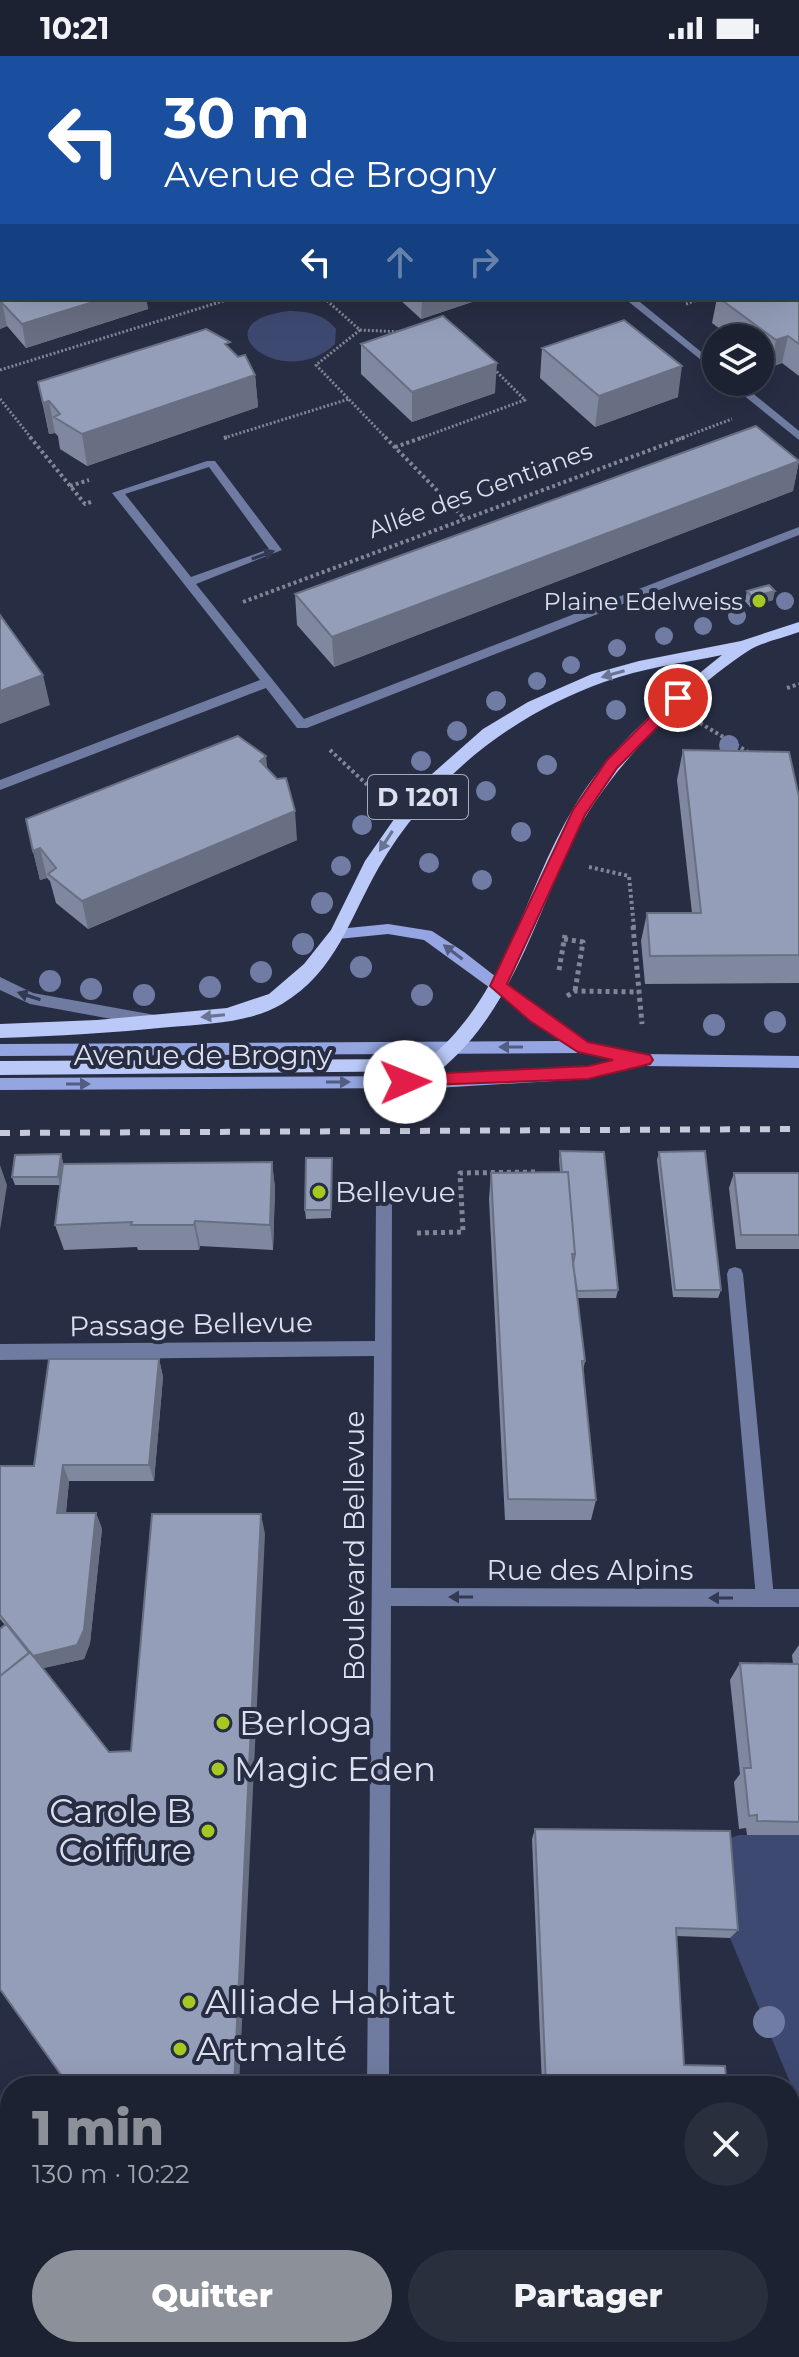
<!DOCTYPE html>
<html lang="fr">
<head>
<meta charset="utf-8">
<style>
  :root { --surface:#1d2232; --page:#2a2f3e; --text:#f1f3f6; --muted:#a0a4ac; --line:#3b3f4d; --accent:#8c9099 }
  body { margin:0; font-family:Montserrat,sans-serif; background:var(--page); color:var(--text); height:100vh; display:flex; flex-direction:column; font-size:30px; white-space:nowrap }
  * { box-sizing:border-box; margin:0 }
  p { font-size:26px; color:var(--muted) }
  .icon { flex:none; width:44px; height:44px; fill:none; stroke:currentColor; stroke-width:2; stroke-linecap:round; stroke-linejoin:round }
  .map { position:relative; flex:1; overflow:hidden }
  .side { position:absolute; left:0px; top:2020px; width:800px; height:282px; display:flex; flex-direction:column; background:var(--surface); border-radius:32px 32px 0 0; box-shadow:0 8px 32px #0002,0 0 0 2px var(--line) }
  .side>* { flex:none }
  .guide { position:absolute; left:0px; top:0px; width:800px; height:244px; box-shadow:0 8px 32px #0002,0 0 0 2px var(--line); background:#1a4fa0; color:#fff; overflow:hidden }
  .buttons { position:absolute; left:702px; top:268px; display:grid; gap:16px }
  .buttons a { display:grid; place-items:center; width:72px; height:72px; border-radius:50%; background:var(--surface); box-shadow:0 8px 32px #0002,0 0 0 2px var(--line); font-size:40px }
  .pin { position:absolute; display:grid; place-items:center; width:68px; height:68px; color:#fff; margin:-34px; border:4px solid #fff; border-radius:50%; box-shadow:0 2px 8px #0007 }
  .me { position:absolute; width:88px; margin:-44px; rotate:89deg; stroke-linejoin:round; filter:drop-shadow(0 0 6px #0008) }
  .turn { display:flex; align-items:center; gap:28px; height:168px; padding:0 32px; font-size:36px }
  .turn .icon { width:104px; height:104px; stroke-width:2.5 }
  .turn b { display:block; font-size:56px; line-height:68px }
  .lanes { display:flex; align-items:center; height:76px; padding:0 32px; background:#0003; justify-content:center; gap:40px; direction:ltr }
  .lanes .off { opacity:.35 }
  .round { display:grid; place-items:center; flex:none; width:84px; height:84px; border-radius:42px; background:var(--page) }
  .head { display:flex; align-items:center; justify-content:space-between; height:136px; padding:0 32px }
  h1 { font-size:48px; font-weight:800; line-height:60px; color:var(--accent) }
  .action { display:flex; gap:16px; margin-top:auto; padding:16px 32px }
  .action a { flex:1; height:92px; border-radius:48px; background:var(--accent); color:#fff; font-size:32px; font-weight:800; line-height:92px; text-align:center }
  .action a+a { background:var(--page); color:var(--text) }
  .status { display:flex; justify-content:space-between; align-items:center; height:56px; padding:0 40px; background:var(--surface); direction:ltr }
  .status svg { height:22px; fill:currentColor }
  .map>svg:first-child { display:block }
  .green { fill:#3e4972 }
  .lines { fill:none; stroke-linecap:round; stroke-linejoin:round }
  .path-far3 { stroke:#808598; stroke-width:3; stroke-dasharray:2 2; stroke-linecap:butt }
  .path-far2 { stroke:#808598; stroke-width:4; stroke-dasharray:3 3; stroke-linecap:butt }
  .path-far1 { stroke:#808598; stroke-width:5; stroke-dasharray:4 4; stroke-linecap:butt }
  .path { stroke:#808598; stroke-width:6; stroke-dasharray:5 5; stroke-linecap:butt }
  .lane { fill:#6f7ba0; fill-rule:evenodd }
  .street { fill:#6f7ba0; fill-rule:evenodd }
  .secondary { fill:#94a5e1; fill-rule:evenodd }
  .primary { fill:#bac9f7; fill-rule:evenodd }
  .rail { stroke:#c6cada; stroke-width:6; stroke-dasharray:10 10; stroke-linecap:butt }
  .tree { fill:#707ca4 }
  .wall { fill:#80889f }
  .shaded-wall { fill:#686f82 }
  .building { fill:#959eb9; stroke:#686f82; stroke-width:2 }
  .oneway { fill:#323951 }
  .oneway2 { fill:#697394 }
  .oneway3 { fill:#535d82 }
  .route { fill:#e11d48; stroke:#92132f; stroke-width:2 }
  .poi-dot { fill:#a6c820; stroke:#272d43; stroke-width:3 }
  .labels { text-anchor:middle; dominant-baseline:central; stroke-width:8; stroke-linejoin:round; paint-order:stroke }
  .far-street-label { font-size:24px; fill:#dbdfee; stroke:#272d43 }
  .far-poi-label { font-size:24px; fill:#dbdfee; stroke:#272d43; text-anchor:end }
  .shield { fill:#272d43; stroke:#a5aabb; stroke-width:2 }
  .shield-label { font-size:26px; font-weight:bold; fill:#dbdfee }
  .street-label { font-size:28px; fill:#dbdfee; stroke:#272d43 }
  .poi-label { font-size:28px; fill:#dbdfee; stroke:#272d43; text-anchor:start }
  .near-poi-label { font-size:34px; fill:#dbdfee; stroke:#272d43; text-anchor:start }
</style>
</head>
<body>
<div class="status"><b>10:21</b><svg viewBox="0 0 49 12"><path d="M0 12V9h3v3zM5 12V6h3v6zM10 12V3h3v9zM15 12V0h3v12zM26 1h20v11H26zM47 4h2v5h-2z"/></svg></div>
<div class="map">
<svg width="799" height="2301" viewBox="0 0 799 2301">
  <rect width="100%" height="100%" fill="#272d43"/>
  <path class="green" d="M289 255C307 255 324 258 336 273L335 288C283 338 195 266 289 255Z
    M739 1779H799V2048L730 1882 722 1785Z"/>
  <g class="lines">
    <path class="path-far3" d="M148 2 155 0
      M324 242 360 274 403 276
      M686 248 702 242
      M360 274 316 309 387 383
      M0 314 233 242
      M0 343 32 383
      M224 382 349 343
      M418 383 525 344 492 311
      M679 383 732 363"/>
    <path class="path-far2" d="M30 381 85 448 91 446
      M385 381 465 463
      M224 382 228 381
      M395 391 424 381
      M70 430 89 424
      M243 546 685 381
      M787 632 799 628
      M700 667 753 699
      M330 694 378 739
      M589 811 629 820 634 872"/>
    <path class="path-far1" d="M633 870 642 968
      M564 883 583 886 575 935
      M559 914 565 879
      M567 940 575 935 639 936
      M417 1177 463 1176 460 1117 539 1116"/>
    <path class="path" d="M200 2301 201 2292
      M672 2301 676 2292"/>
    <path class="lane" d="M207 405H215L282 494 196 528 304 663 799 471V479L307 672H297L266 632 0 734V724L260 624 112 437ZM209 411 269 493 191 521 125 438Z
      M735 1211 741 1213 743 1218 774 1542 772 1548 765 1551 758 1548 756 1542 727 1218 729 1213Z"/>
    <path class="street" d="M313 0H323L324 2H314Z
      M799 10V16L798 17V11Z
      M624 242H635L716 308V316Z
      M727 326H739L799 375V384Z
      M0 921 33 937 155 959 162 965 155 971 30 948 0 934Z
      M384 1135 390 1137 392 1142 391 1532 799 1533V1551L391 1550 389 2030H367L374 1300 0 1304V1288L375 1285 376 1142 378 1137Z
      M380 2292H404V2301H380Z"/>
    <path class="secondary" d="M388 868 432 875 464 896 541 956 586 986 644 998 799 1000V1012L643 1010 588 1023 436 1032 0 1034V1022L436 1020 588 1011 617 1004 584 997 0 1000V988L563 985 424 884 388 878 338 883 331 878 338 873Z"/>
    <path class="primary" d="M799 566V576C783 582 762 586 748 595 685 636 603 719 572 786 534 866 510 958 439 1015L0 1019V1005L428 1003C506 941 524 834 574 751 610 690 667 643 722 599 683 607 642 612 604 626 509 660 430 724 379 811 350 861 337 915 282 948 250 967 206 968 170 971 113 977 57 980 0 982V968L97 964 227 952 269 938 304 908 331 874 365 805 415 733 483 673 528 646 592 618 639 605 741 585Z
      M0 2239H10V2267H0Z
      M790 2256H799V2284H790Z"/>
    <path class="rail" d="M0 1077 799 1073"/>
  </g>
  <g class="tree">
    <circle cx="785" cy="545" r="9"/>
    <circle cx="737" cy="560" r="9"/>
    <circle cx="703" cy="570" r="9"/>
    <circle cx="664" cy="580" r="9"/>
    <circle cx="617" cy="592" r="9"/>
    <circle cx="571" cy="609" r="9"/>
    <circle cx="537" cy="625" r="9"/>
    <circle cx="496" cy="645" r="10"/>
    <circle cx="616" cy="654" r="10"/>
    <circle cx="457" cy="675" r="10"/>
    <circle cx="729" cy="689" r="10"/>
    <circle cx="421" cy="705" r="10"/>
    <circle cx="547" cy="709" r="10"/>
    <circle cx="389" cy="731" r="10"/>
    <circle cx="486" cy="735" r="10"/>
    <circle cx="362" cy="769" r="10"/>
    <circle cx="521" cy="776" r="10"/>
    <circle cx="429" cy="807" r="10"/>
    <circle cx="341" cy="810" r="10"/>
    <circle cx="482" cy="824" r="10"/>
    <circle cx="322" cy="847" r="11"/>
    <circle cx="303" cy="888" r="11"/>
    <circle cx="361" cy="911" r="11"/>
    <circle cx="261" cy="916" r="11"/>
    <circle cx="50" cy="925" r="11"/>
    <circle cx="210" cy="931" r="11"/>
    <circle cx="91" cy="933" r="11"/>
    <circle cx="144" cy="939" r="11"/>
    <circle cx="422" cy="939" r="11"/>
    <circle cx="775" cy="966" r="11"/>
    <circle cx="714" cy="969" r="11"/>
    <circle cx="769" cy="1966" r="16"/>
  </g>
  <path class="wall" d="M0 0H56L59 2H2V15L0 13Z
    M350 0H429L432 2H352Z
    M798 45 799 46V119L798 118Z
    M799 194V320L782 307 771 311 760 303V282H732L712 267 717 242H798Z
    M2 242H146L148 253 26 292 7 270 0 273Z
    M398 242H484L421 263Z
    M361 288 495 337 412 366 361 318Z
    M542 292 678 341 595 371 540 322Z
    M231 294 255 319 258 351 87 410 60 393 58 380 55 377 49 378 38 326Z
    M799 404 793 435 334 611 297 569 295 538Z
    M747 535 773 544 750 551 745 545Z
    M683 694 799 741V927L645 928 641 885 647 857H692L677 724Z
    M267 713 297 784 88 873 56 847 50 825 47 822 40 824 33 795Z
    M560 1095 618 1234 616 1242H577L585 1305 583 1315 596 1444 591 1464H505L489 1143 491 1117 560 1116 559 1103Z
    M659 1096 721 1234 718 1242 673 1241 657 1104Z
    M61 1098 63 1107 61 1125 272 1106 275 1132 273 1194 200 1190 199 1194H138L137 1191 64 1194 55 1169 60 1129H15L12 1121Z
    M332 1102 331 1162 306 1163 305 1154Z
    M734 1117H799V1193H736L729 1132Z
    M159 1303 163 1321 154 1425H69L66 1457H96L102 1473 90 1587 84 1603 43 1612 109 1696 131 1695 265 1478 0 1933 5 1569 0 1563V1410H34Z
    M799 1589V1779H747L746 1772 739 1773 734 1726 740 1718 730 1624 740 1607 793 1608 792 1599Z
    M535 1773 738 1874 730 1882 676 1880 684 2009 727 2030H542L532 1783Z"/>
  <path class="shaded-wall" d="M639 0H737L730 2H632Z
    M106 242H146L148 253 26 292 22 268Z
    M422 242H484L421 263Z
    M2 247 7 270 0 273V248Z
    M788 280 782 307 771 311 776 284Z
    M497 307 495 337 412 366V336Z
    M682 310 678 341 595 371 599 340Z
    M255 319 258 351 87 410 82 378Z
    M49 345 55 377 49 378 43 347Z
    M799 405 793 435 334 611 332 581Z
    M775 535 773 544 750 551 752 541Z
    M43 619 50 649 0 668V635Z
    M266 700 269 729 260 705Z
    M295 755 297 784 88 873 82 845Z
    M40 792 47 822 40 824 33 795Z
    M61 1098 63 1107 61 1129 58 1121Z
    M272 1106 275 1132 273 1194 270 1169Z
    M0 1109 7 1129 0 1174Z
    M195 1165 200 1190 199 1194 194 1169Z
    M159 1303 163 1321 154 1425 149 1409Z
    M63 1409 69 1425 64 1473 57 1457Z
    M96 1457 102 1473 90 1587 84 1603 40 1613 32 1600Z
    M261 1458 265 1478 239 2030H234Z"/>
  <path class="building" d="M6 0H56L59 2H8Z
    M370 0H429L432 2H372Z
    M534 0H639L632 2H526Z
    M798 45 799 46V89L798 88Z
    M0 188H2V242H106L22 268 2 247 0 248Z
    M798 194H799V288L788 280 776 284 719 242H798Z
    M443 260 497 307 412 336 361 288Z
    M624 264 682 310 599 340 542 292Z
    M206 273 230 286 225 288 238 301 245 299 255 319 82 378 54 361 60 358 49 345 43 347 38 326Z
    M756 370 799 405 332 581 295 538Z
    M769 529 775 535 752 541 747 535Z
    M0 559 43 619 0 635Z
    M238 680 266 700 260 705 277 723 286 722 295 755 82 845 48 818 56 812 40 792 33 795 26 763Z
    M683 694 789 696 799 741V899L650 900 647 857H701Z
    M560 1095 604 1096 618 1234 577 1235 573 1208 575 1198 568 1116H562Z
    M705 1095 721 1234H675L659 1096Z
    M61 1098 58 1121H12L15 1099Z
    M306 1102H332L331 1154H305Z
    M272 1106 270 1169 195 1165 194 1169H131L132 1166 55 1169 63 1108Z
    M568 1116 575 1198H572L585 1305H582L596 1444 508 1443 491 1117Z
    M734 1117H799V1179H741Z
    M49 1303H159L149 1409H63L57 1457H96L84 1574 77 1589 33 1600 0 1559V1410H34Z
    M152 1458H261L234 2030H69L0 1933V1620L30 1596 109 1696 131 1695Z
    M6 1568 29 1597 0 1620V1573Z
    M740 1607 799 1608V1766L757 1765V1759L749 1760 744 1712H751Z
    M535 1773 730 1775 738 1874 676 1872 684 2009 725 2010 727 2030H546Z"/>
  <defs><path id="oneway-solid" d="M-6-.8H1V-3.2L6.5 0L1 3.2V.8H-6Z" transform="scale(2)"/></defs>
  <g class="oneway">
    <use href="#oneway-solid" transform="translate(263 499) rotate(-20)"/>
    <use href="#oneway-solid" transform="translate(29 940) rotate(-162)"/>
    <use href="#oneway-solid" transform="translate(461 1541) rotate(-180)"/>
    <use href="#oneway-solid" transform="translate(721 1542) rotate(-180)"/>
  </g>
  <g class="oneway2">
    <use href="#oneway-solid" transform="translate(613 618) rotate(164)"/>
    <use href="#oneway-solid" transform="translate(386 785) rotate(123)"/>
    <use href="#oneway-solid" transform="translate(213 960) rotate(174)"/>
  </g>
  <g class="oneway3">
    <use href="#oneway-solid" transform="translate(453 896) rotate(-143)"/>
    <use href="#oneway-solid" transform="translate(511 991) rotate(-180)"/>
    <use href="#oneway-solid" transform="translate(338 1026)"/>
    <use href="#oneway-solid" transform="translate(78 1028)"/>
  </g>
  <path class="route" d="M678 637 683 639V645L617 712 585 759 507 928 588 986 650 999 653 1004 650 1008 588 1023 399 1030 397 1026 399 1021 405 1019 588 1010 613 1004 578 996 530 965 490 930 573 754 607 704 672 639Z"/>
  <g class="poi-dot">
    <circle cx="759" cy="545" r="8"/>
    <circle cx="319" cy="1136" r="8"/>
    <circle cx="223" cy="1667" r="8"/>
    <circle cx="218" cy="1713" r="8"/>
    <circle cx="208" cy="1775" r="8"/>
    <circle cx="189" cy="1946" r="8"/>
    <circle cx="180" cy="1993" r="8"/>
  </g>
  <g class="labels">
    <g class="far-street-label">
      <text transform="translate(480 434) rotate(-20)">Allée des Gentianes</text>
    </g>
    <g class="far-poi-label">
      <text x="743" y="545">Plaine Edelweiss</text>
    </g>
    <rect class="shield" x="368" y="719" width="100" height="44" rx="6"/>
    <g class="shield-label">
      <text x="418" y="741">D 1201</text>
    </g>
    <g class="street-label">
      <text x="203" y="999">Avenue de Brogny</text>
      <text transform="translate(191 1268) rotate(-1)">Passage Bellevue</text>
      <text transform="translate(354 1490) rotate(-90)">Boulevard Bellevue</text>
      <text x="590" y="1514">Rue des Alpins</text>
    </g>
    <g class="poi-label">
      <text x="335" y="1136">Bellevue</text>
    </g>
    <g class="near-poi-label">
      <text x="239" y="1667">Berloga</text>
      <text x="234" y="1713">Magic Eden</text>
      <text x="192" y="1755" text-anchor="end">Carole B<tspan x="192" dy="39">Coiffure</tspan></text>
      <text x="205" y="1946">Alliade Habitat</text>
      <text x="196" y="1993">Artmalté</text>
    </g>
  </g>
</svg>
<div class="buttons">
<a><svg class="icon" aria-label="layers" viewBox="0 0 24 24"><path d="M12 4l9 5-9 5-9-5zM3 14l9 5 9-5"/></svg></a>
</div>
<div class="pin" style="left:678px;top:642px;background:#d93025"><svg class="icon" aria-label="arrive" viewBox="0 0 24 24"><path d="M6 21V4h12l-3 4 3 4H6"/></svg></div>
<svg class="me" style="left:405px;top:1026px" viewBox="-20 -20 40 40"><circle r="19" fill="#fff"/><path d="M0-13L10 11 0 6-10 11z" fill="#e11d48"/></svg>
<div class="guide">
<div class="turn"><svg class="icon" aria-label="left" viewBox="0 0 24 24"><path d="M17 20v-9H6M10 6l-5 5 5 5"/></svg><div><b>30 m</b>Avenue de Brogny</div></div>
<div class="lanes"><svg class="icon" aria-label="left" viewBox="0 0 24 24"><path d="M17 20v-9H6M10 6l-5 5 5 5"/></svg><svg class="icon off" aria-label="ahead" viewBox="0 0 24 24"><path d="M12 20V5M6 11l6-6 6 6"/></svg><svg class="icon off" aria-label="right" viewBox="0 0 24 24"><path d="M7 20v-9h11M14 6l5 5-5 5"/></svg></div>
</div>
<section class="side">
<div class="head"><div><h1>1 min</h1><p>130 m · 10:22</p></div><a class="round"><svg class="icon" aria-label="close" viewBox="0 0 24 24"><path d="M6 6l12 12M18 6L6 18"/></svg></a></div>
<div class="action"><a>Quitter</a><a>Partager</a></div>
</section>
</div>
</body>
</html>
